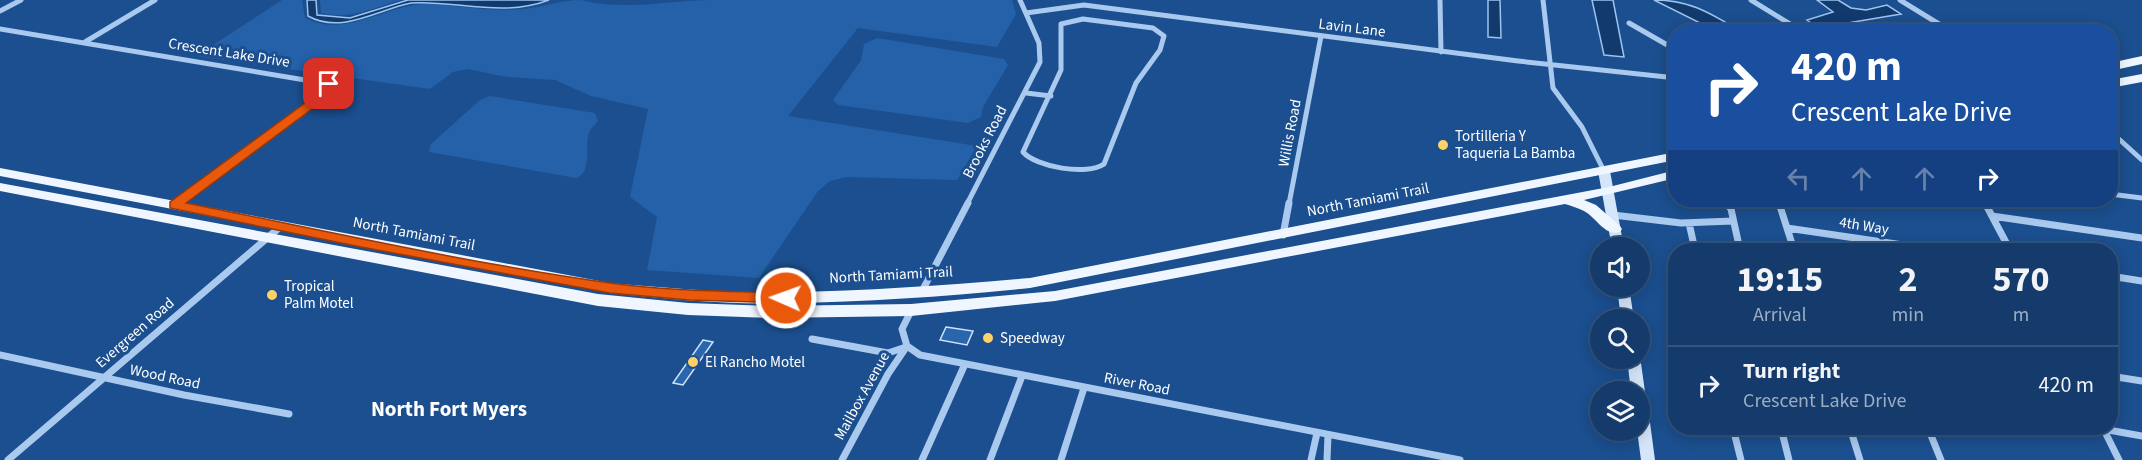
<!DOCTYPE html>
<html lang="en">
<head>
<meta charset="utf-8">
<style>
  :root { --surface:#143b6b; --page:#214673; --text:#f1f3f6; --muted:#9dadc1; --line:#33557e }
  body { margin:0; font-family:"Source Sans 3",sans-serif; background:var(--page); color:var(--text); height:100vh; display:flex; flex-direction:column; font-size:22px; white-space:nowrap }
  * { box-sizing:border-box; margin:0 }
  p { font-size:20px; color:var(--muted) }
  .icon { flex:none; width:33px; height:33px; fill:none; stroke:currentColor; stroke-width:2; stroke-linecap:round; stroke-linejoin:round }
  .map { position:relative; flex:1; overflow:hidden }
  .details { position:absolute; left:1668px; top:243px; width:450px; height:192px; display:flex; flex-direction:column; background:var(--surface); border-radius:24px; box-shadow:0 3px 15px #0003,0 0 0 2px var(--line) }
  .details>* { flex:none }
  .banner { position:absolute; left:1668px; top:24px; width:450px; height:183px; border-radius:24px; box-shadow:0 3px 15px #0003,0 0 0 2px var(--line); background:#1a4fa0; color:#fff; overflow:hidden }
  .fabs { position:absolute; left:1590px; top:237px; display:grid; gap:12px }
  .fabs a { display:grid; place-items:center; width:60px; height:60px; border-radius:50%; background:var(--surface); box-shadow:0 3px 15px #0003,0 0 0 2px var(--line); font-size:30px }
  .pin { position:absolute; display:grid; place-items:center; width:51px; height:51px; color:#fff; margin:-26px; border-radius:12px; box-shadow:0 3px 9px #0006 }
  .me { position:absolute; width:66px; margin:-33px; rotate:272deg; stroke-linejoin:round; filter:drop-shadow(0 0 4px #0008) }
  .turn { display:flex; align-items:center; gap:21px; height:126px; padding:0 24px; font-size:27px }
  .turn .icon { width:78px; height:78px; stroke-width:2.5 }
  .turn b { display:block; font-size:42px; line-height:51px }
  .lanes { display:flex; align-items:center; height:57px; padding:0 24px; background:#0003; justify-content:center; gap:30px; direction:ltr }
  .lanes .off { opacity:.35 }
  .eta { display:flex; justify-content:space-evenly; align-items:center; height:102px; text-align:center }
  .eta b { font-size:36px; font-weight:700; line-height:42px }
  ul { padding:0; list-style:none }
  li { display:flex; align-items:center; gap:18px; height:78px; padding:0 24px; border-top:2px solid var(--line) }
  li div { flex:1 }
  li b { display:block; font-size:22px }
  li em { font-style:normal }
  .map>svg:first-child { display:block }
  .green { fill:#2461a8 }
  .water { fill:#123a6d; stroke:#9cc4f0; stroke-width:1.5 }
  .building { fill:#2a66ad; stroke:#cfe3fa; stroke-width:1.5 }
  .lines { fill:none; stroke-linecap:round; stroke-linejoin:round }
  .street-far1 { stroke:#a9c9ee; stroke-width:5 }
  .street { stroke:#a9c9ee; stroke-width:7 }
  .secondary { fill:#d6e6fa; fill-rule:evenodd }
  .primary { fill:#f0f6ff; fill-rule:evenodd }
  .route { fill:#ea580c; stroke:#983908; stroke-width:1.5 }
  .poi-dot { fill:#ffd166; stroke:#1b4f8f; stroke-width:2 }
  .labels { text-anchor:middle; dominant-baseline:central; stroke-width:6; stroke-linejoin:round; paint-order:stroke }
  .street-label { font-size:15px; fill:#fff; stroke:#1b4f8f }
  .poi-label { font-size:15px; fill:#fff; stroke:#1b4f8f; text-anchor:start }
  .district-label { font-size:21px; font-weight:bold; fill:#fff; stroke:#1b4f8f }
</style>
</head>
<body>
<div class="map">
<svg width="2142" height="460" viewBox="0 0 2142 460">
  <rect width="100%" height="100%" fill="#1b4f8f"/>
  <path class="green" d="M282 0H302L305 18C348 40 390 1 433 4 462 6 494 12 524 9 543 7 561 0 581 0 623 11 665 1 707 0 809 0 911 0 1012 0L1016 14 997 47 858 28 788 116 977 146 957 180 847 177 830 181 818 191 759 278 647 270 657 217 630 197 648 109 591 96 555 80 507 77 467 69 453 72 430 89 196 56Z
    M320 0H401C372 8 352 20 321 13Z
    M877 38 1004 59 1008 65 983 107 981 117 968 123 838 105 833 100 861 60 864 44Z
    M490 96 595 113 598 121C595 125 590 129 589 133 584 147 593 172 576 178L429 152 430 145 480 100Z"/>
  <path class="water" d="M307 0H316L317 15 350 18 408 0H549C501 18 456 0 411 3 379 9 342 35 308 16Z
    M1488 0H1500L1501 38 1488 37Z
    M1592 0H1613L1624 57 1604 55Z
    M1654 0C1690 0 1710 13 1740 31L1773 25 1781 31H1716Z
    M1817 0H1838L1851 8 1866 10 1887 5 1901 14 1818 28 1807 20 1833 12Z"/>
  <path class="building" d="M946 327 973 331 967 345 940 340Z
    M703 340 713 342 683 385 673 383Z"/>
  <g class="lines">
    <path class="street-far1" d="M1440 0 1441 52
      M1543 0 1553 88 1582 127 1604 171
      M1751 0 1803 32
      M1900 0 1952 32
      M0 11 21 0
      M1026 13 1084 5 1518 61 1676 78
      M1083 19 1153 28 1164 36 1160 50 1136 83 1104 164C1087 176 1036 167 1023 152L1061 70V24Z
      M1629 23 1676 50
      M0 29 329 84 324 95 176 204
      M85 42 155 0
      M1026 93 1051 96
      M2110 131 2142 160
      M2110 194 2142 198
      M1724 200 1727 204
      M1778 200 1779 204
      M1984 200 1986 204
      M967 204 1040 62 1039 43 1020 0
      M1289 204 1321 36"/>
    <path class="street" d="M1726 203 1731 209 1740 250
      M1779 203 1794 250
      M1985 203 2010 250
      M175 205 178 203
      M1613 215 1681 223 1733 221
      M1992 216 2142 238
      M1689 223 1695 250
      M1787 228 1937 250
      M1283 235 1289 203
      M1857 239 1861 250
      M2110 276 2142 281
      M921 293 968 203
      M812 339 888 353 906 347
      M907 346 920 355 1460 460
      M907 346 902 329 911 311
      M0 355 184 395 289 414
      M2110 376 2142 381
      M1733 428 1741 460
      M1781 428 1789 460
      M1850 428 1860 460
      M1928 428 1941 460
      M2103 428 2119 460
      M2103 429 2142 436
      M8 460 280 227
      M842 460 888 374 907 346
      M922 460 965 364
      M990 460 1022 376
      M1061 460 1084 388
      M1311 460 1317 433
      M1327 460 1328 435"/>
    <path class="secondary" d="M1604 168 1610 171 1624 248H1612L1598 171Z
      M1617 286H1629L1634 320H1621Z
      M1640 356 1645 392 1643 396 1647 400 1655 460H1641L1637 430H1640V392H1631L1627 358H1640Z"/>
    <path class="primary" d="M2142 56V64L2110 71V63Z
      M2142 74V82L2110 88V80Z
      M1676 152V160L1030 288C949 296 869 302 788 303 729 305 669 299 610 293L0 176V168L610 283C669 288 729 294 788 292 869 291 949 285 1030 278Z
      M1676 170V178L1584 200 1596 205 1620 226 1622 229 1620 232C1605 237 1596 217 1584 211 1578 208 1572 206 1565 204L1055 301 911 316 770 318 688 315 598 306 0 191V183L598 294 688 303 770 306 911 304 1055 291 1609 187Z"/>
  </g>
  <path class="route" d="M329 80 333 81 335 89 328 97 186 203C327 231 468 263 610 283 668 291 727 291 786 293L794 298 786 303 689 300 610 293 361 247 170 208V202L320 92 325 81Z"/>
  <g class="poi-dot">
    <circle cx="1443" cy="145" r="6"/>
    <circle cx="272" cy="295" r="6"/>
    <circle cx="988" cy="338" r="6"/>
    <circle cx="693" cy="362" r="6"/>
  </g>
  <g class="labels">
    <g class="street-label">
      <text transform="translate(1352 28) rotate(7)">Lavin Lane</text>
      <text transform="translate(229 53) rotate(9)">Crescent Lake Drive</text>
      <text transform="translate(1290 133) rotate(-79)">Willis Road</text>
      <text transform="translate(985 142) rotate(-63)">Brooks Road</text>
      <text transform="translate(1368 200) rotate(-11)">North Tamiami Trail</text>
      <text transform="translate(1864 226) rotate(9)">4th Way</text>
      <text transform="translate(414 234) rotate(11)">North Tamiami Trail</text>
      <text transform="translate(891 275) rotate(-3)">North Tamiami Trail</text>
      <text transform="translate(135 333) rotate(-41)">Evergreen Road</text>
      <text transform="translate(165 377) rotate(12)">Wood Road</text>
      <text transform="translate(1137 384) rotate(11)">River Road</text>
      <text transform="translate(862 396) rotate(-61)">Mailbox Avenue</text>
    </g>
    <g class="poi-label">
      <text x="1455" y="136">Tortilleria Y<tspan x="1455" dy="17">Taqueria La Bamba</tspan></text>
      <text x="284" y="286">Tropical<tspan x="284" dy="17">Palm Motel</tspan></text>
      <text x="1000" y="338">Speedway</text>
      <text x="705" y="362">El Rancho Motel</text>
    </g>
    <g class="district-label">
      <text x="449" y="409">North Fort Myers</text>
    </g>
  </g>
</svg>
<div class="fabs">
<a><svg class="icon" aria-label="sound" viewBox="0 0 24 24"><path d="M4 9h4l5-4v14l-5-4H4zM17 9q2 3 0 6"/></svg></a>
<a><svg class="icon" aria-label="search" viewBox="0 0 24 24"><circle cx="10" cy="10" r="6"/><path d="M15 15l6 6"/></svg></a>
<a><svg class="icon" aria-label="layers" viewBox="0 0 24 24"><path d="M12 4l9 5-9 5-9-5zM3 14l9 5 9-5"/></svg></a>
</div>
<div class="pin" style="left:329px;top:84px;background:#d93025"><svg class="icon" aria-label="arrive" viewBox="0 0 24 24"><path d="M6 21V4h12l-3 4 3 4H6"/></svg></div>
<svg class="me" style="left:786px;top:298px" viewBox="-20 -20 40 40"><circle r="17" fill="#ea580c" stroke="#fff" stroke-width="3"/><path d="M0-11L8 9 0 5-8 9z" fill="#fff"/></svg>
<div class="banner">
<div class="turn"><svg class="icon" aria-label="right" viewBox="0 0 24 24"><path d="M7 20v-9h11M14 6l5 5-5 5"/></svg><div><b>420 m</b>Crescent Lake Drive</div></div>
<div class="lanes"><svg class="icon off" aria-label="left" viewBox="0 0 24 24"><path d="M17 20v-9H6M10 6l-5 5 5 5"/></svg><svg class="icon off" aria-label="ahead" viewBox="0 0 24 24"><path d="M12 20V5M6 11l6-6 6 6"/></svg><svg class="icon off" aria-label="ahead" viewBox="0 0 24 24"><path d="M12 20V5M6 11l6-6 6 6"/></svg><svg class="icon" aria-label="right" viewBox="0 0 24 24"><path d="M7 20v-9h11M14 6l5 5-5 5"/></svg></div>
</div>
<section class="details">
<div class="eta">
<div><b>19:15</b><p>Arrival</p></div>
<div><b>2</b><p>min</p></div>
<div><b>570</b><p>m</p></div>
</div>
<ul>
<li><svg class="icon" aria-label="right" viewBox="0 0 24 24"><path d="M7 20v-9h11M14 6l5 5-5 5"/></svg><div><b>Turn right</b><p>Crescent Lake Drive</p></div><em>420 m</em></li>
</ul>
</section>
</div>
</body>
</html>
